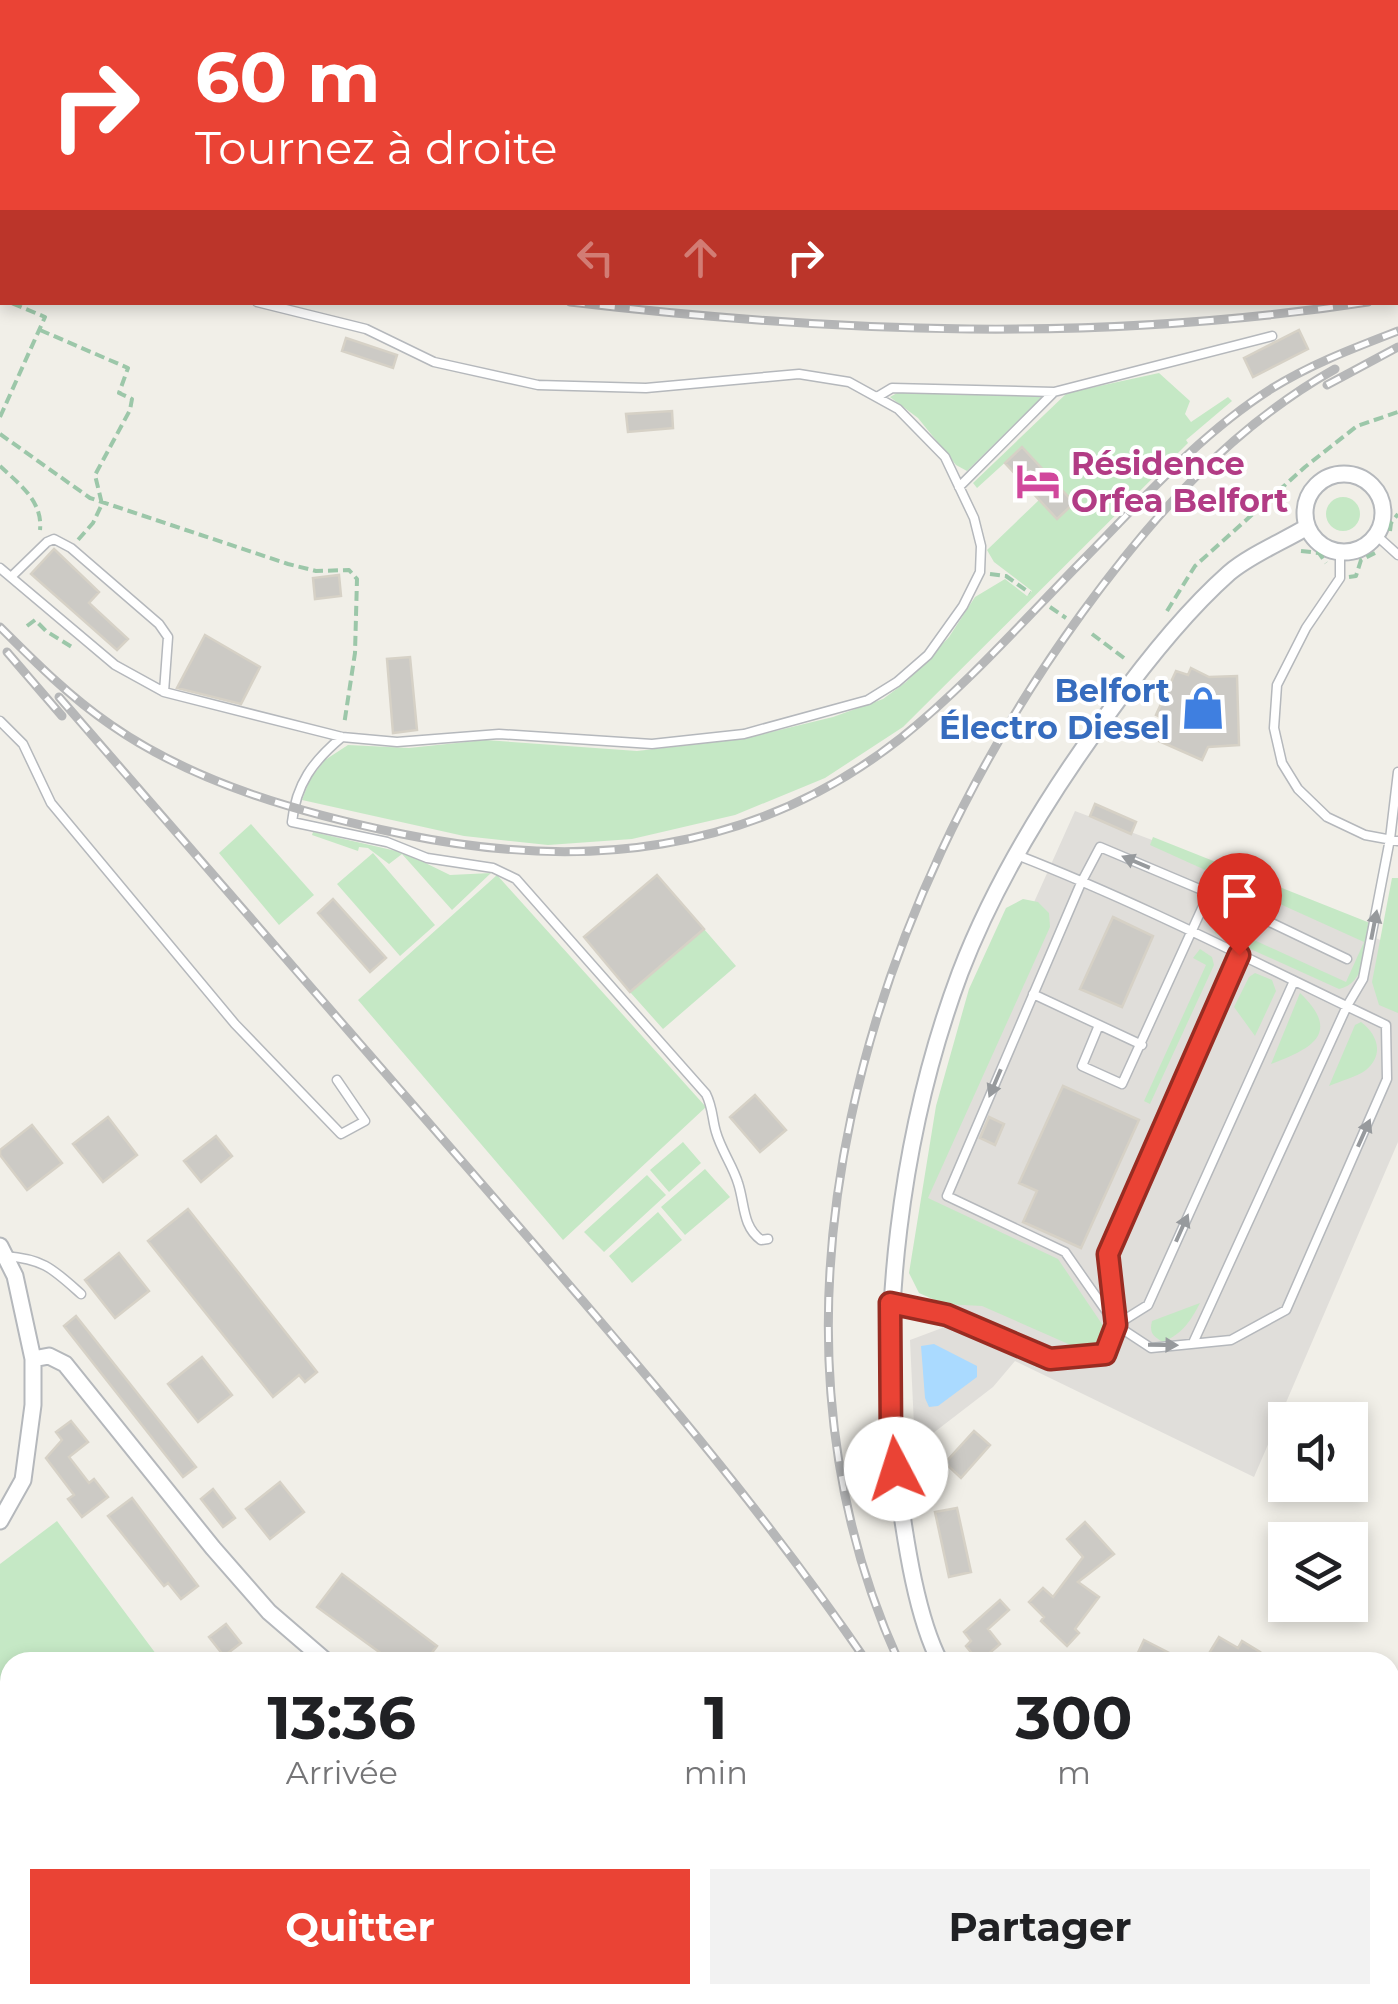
<!DOCTYPE html>
<html lang="fr">
<head>
<meta charset="utf-8">
<style>
  :root { --surface:#fff; --page:#f2f2f2; --text:#202124; --muted:#757577; --accent:#ea4335 }
  body { margin:0; font-family:Montserrat,sans-serif; background:var(--page); color:var(--text); height:100vh; display:flex; flex-direction:column; font-size:38px; white-space:nowrap }
  * { box-sizing:border-box; margin:0 }
  p { font-size:32px; color:var(--muted) }
  .icon { flex:none; width:55px; height:55px; fill:none; stroke:currentColor; stroke-width:2; stroke-linecap:round; stroke-linejoin:round }
  .map { position:relative; flex:1; overflow:hidden }
  .drawer { position:absolute; left:0px; top:1652px; width:1400px; height:352px; display:flex; flex-direction:column; background:var(--surface); border-radius:30px 30px 0 0; box-shadow:0 5px 15px #0003 }
  .drawer>* { flex:none }
  .top-card { position:absolute; left:0px; top:0px; width:1400px; height:305px; box-shadow:0 5px 15px #0003; background:#ea4335; color:#fff; overflow:hidden }
  .controls { position:absolute; left:1268px; top:1402px; display:grid; gap:20px }
  .controls a { display:grid; place-items:center; width:100px; height:100px; border-radius:0px; background:var(--surface); box-shadow:0 5px 15px #0003; font-size:50px }
  .pin { position:absolute; display:grid; place-items:center; width:85px; height:85px; color:#fff; margin:-102px -42px; border-radius:50% 50% 50% 0; rotate:-45deg; box-shadow:0 0 10px #0007 }
  .pin .icon { rotate:45deg }
  .me { position:absolute; width:110px; margin:-55px; rotate:355deg; stroke-linejoin:round; filter:drop-shadow(0 0 8px #0008) }
  .turn { display:flex; align-items:center; gap:35px; height:210px; padding:0 30px; font-size:45px }
  .turn .icon { width:130px; height:130px; stroke-width:2.5 }
  .turn b { display:block; font-size:70px; line-height:85px }
  .lanes { display:flex; align-items:center; height:95px; padding:0 30px; background:#0003; justify-content:center; gap:50px; direction:ltr }
  .lanes .off { opacity:.35 }
  .eta { display:flex; justify-content:space-evenly; align-items:center; height:170px; text-align:center }
  .eta b { font-size:60px; font-weight:700; line-height:70px }
  .cta { display:flex; gap:20px; margin-top:auto; padding:20px 30px }
  .cta a { flex:1; height:115px; border-radius:0px; background:var(--accent); color:#fff; font-size:40px; font-weight:700; line-height:115px; text-align:center }
  .cta a+a { background:var(--page); color:var(--text) }
  .map>svg:first-child { display:block }
  .commercial { fill:#fef7e0 }
  .industrial { fill:#e0deda }
  .green { fill:#c5e8c5 }
  .water { fill:#aadaff }
  .building { fill:#cccac5; stroke:#d6d1c6; stroke-width:2.5 }
  .lines { fill:none; stroke-linecap:round; stroke-linejoin:round }
  .lane-casing { stroke:#b5b8bc; stroke-width:11 }
  .street-casing { stroke:#b5b8bc; stroke-width:19 }
  .secondary-casing { stroke:#b6babf; stroke-width:26 }
  .path { stroke:#9cc7a9; stroke-width:4; stroke-dasharray:10 5; stroke-linecap:butt }
  .lane { stroke:#fff; stroke-width:8 }
  .street { stroke:#fff; stroke-width:15 }
  .secondary { stroke:#fff; stroke-width:22 }
  .rail-casing { stroke:#b6b7b8; stroke-width:9 }
  .rail { stroke:#fff; stroke-width:5; stroke-dasharray:15; stroke-linecap:butt }
  .oneway { fill:#979a9d }
  .route-casing { stroke:#982c22; stroke-width:25 }
  .route { stroke:#ea4335; stroke-width:18 }
  .labels { text-anchor:middle; dominant-baseline:central; stroke-width:8; stroke-linejoin:round; paint-order:stroke }
  .hotel-label { font-size:32px; font-weight:bold; fill:#b23c85; stroke:#fff; text-anchor:start }
  .shop-label { font-size:32px; font-weight:bold; fill:#366cbe; stroke:#fff; text-anchor:end }
</style>
</head>
<body>
<div class="map">
<svg width="1398" height="2004" viewBox="0 0 1398 2004">
  <rect width="100%" height="100%" fill="#f1efe8"/>
  <path class="commercial" d="M0 0H1320L2 2V94Z"/>
  <path class="industrial" d="M1075 811 1184 852 1398 948V1142L1254 1477 1015 1361 993 1387 915 1447 910 1340 942 1328 954 1299 913 1268 950 1089Z"/>
  <path class="green" d="M1159 373 1190 401 1185 414 1191 422 1228 397 1232 401 1186 440 1188 443 903 727 825 778 735 815 632 839 548 845 464 836 302 800 310 779 325 760 348 745 409 748 485 740 637 751 743 739 833 717 883 699 906 682 949 637 975 597 1005 579 1027 596 1032 591 994 562 987 550 1039 500 1057 518 1073 503 1022 447 977 488 973 483 1067 393Z
    M897 393 1045 394 967 471 956 465 918 418 890 397Z
    M1326 514a17 17 0 1 1 34 0a17 17 0 1 1-34 0Z
    M251 824 314 895 279 925 219 853Z
    M313 832 405 853 450 875 491 873 452 910 402 854 389 864 368 848 359 847 358 851 312 835Z
    M1153 837 1370 923C1365 947 1367 983 1339 989L1215 933 1212 921 1217 910 1223 913 1219 924 1346 982 1364 942 1150 845Z
    M373 853 435 925 400 956 337 884Z
    M497 875 706 1107 563 1240 358 1000Z
    M1392 878H1398V1013L1379 1005 1372 982Z
    M1023 899 1038 902 1049 913 1050 927 928 1198 1058 1259 1106 1330 1104 1343 1082 1350 982 1306 944 1304 919 1293 909 1273 936 1106 969 989 1006 908Z
    M704 929 736 966 663 1029 630 992Z
    M1200 949 1212 957 1214 965 1150 1104 1144 1101 1206 965 1193 958Z
    M1255 973 1272 980 1276 991 1255 1036 1234 1007 1249 977Z
    M1300 993C1343 1034 1310 1049 1271 1064Z
    M1361 1022C1377 1034 1385 1054 1366 1070 1357 1077 1340 1081 1329 1086L1355 1025Z
    M683 1142 701 1163 669 1192 650 1170Z
    M705 1169 730 1197 685 1235 661 1207Z
    M647 1175 666 1195 604 1252 584 1232Z
    M658 1212 682 1240 632 1283 609 1256Z
    M1200 1303C1190 1322 1183 1333 1163 1342 1153 1336 1149 1333 1152 1321Z
    M57 1521 162 1662H10V1703L0 1689V1564Z
    M0 1739 10 1752V1832L0 1818Z"/>
  <path class="water" d="M934 1344 977 1366V1377L938 1406 929 1407 925 1398 921 1346Z"/>
  <path class="building" d="M1299 330 1308 349 1253 377 1244 358Z
    M346 338 397 355 393 368 342 351Z
    M672 411 673 428 628 432 626 414Z
    M1022 447 1074 503 1057 519 1005 463Z
    M54 549 99 592 89 603 128 639 117 650 31 574Z
    M339 575 341 596 315 599 313 578Z
    M205 635 260 667 241 704 177 688Z
    M410 657 417 730 393 733 387 659Z
    M1191 668 1209 677 1237 676 1239 745 1208 747 1202 760 1159 741 1167 720 1156 715 1176 671 1188 675Z
    M1095 804 1136 822 1131 834 1090 816Z
    M657 875 704 929 630 992 584 937Z
    M333 899 386 958 370 972 318 913Z
    M1113 917 1153 936 1122 1007 1080 989Z
    M1063 1086 1139 1120 1081 1248 1023 1222 1037 1191 1019 1183Z
    M755 1095 786 1130 760 1152 730 1117Z
    M108 1117 137 1155 103 1182 73 1144Z
    M989 1117 1004 1124 995 1145 980 1138Z
    M32 1125 62 1163 27 1190 0 1155V1150Z
    M216 1136 232 1156 201 1182 184 1161Z
    M188 1209 317 1372 305 1382 299 1375 273 1397 148 1241Z
    M119 1253 149 1291 115 1318 85 1280Z
    M76 1316 196 1467 183 1477 64 1326Z
    M202 1357 232 1395 198 1422 168 1384Z
    M71 1421 88 1442 69 1457 89 1483 94 1479 108 1497 82 1517 68 1499 74 1495 46 1458 62 1440 56 1432Z
    M974 1431 990 1445 961 1478 945 1463Z
    M280 1482 304 1512 270 1539 246 1509Z
    M213 1489 235 1518 223 1527 201 1499Z
    M132 1498 198 1586 181 1599 168 1583 164 1586 108 1516Z
    M957 1508 971 1572 949 1577 935 1512Z
    M1085 1522 1114 1554 1078 1582 1099 1597 1075 1629 1079 1633 1067 1646 1041 1621 1044 1617 1029 1602 1043 1588 1053 1597 1083 1557 1067 1539Z
    M342 1574 437 1646 425 1662H393L317 1607Z
    M1000 1600 1009 1610 988 1629 1000 1644 979 1662 966 1646 971 1641 964 1632Z
    M226 1624 241 1643 224 1656 209 1637Z
    M1219 1637 1238 1648 1242 1641 1260 1652 1256 1659 1262 1662H1220L1208 1655Z
    M1144 1640 1187 1662H1152L1137 1655Z"/>
  <g class="lines">
    <g class="lane-casing">
      <path id="lane" d="M73 2V0
        M748 2V0
        M0 245 2 246
        M1054 392 1272 336
        M877 397 892 388 1054 392 959 487
        M1376 535 1398 555
        M1340 552V578L1306 628 1277 685 1274 728 1282 763 1298 789 1327 817 1365 835 1398 841
        M0 568 115 665 164 692 342 737 397 742 499 734 652 744 744 734 868 700 897 682 928 655 963 606 980 572 981 546 974 518 945 457 898 409 849 382 799 374 646 388 538 385 434 362 366 329 257 302
        M11 577 47 542 54 539 71 548 159 624 168 637 164 692
        M0 721 23 744 51 803 235 1024 341 1134 365 1121 337 1080
        M342 737C313 761 296 784 292 822L387 842 427 858 493 868 516 879 706 1094C713 1108 712 1119 716 1132 721 1150 733 1166 738 1183 745 1204 742 1226 761 1240L768 1239
        M1017 855C1143 904 1264 967 1386 1025L1387 1079 1286 1310 1231 1340 1151 1348 1116 1325 1065 1252 947 1196 1081 883 1100 847 1209 893 1347 959
        M1033 994 1142 1045
        M1099 1025 1082 1066 1122 1084 1209 893
        M5 1256C44 1259 53 1269 81 1294
        M890 1303 947 1315 1050 1359 1105 1354 1116 1325 1148 1305 1294 981
        M1115 1320 1108 1253 1239 955
        M1193 1343 1347 1006 1363 979 1390 839 1398 772"/>
    </g>
    <g class="street-casing">
      <path id="street" d="M1305 513a39 39 0 1 1 78 0a39 39 0 1 1-78 0Z
        M0 1246 15 1276 33 1359 49 1356 65 1364 213 1548 269 1612 327 1662
        M0 1521 23 1480 33 1405V1359
        M940 1662C917 1618 906 1544 899 1494 876 1326 901 1131 960 973 996 879 1051 791 1110 711 1144 664 1185 612 1229 573 1250 555 1282 542 1307 527
        M0 1883 10 1896
        M1390 1897 1398 1900
        M0 1917 10 1908
        M100 1995 110 2004
        M711 1995 717 2004
        M1250 1995 1255 2004
        M177 2004 185 1995
        M460 2004 468 1995"/>
    </g>
    <g class="secondary-casing">
      <path id="secondary" d="M1085 0 1092 2
        M1196 0 1202 2
        M1398 138V139"/>
    </g>
    <path class="path" d="M0 299 2 300
      M40 330 128 368 119 393 132 399 130 410 95 475 102 504 93 523 77 541
      M0 417 45 317 9 302
      M0 434 90 498 288 564 316 571 349 570 357 579 355 653 344 725
      M0 466C19 484 43 501 40 530
      M1390 531 1391 523 1398 514
      M1301 551 1319 553 1326 563
      M990 574 1006 576 1030 593
      M1349 577 1356 576 1361 560 1375 553
      M1050 607 1066 618
      M1167 611 1195 566 1305 467 1357 426 1398 412
      M27 626 35 620 46 631 75 649
      M1092 634 1128 661
      M1121 1995 1126 2004"/>
    <use href="#lane" class="lane"/>
    <use href="#street" class="street"/>
    <use href="#secondary" class="secondary"/>
    <g class="rail-casing">
      <path id="rail" d="M0 180 2 181
        M570 302C836 333 1102 343 1368 302
        M1327 385 1398 347
        M0 627C35 662 70 697 111 725 196 784 301 813 402 834 582 871 752 855 901 738 967 685 1024 620 1083 560 1142 500 1200 434 1271 389 1311 364 1354 348 1398 331
        M7 652 62 716
        M59 697C203 864 349 1031 494 1198 624 1348 755 1498 867 1662
        M899 1662C741 1315 868 907 1082 613 1152 517 1230 428 1335 369
        M1059 1995 1065 2004
        M1100 1995 1105 2004"/>
    </g>
    <use href="#rail" class="rail"/>
  </g>
  <defs><path id="oneway-solid" d="M-6-.8H1V-3.2L6.5 0L1 3.2V.8H-6Z" transform="scale(2.5)"/></defs>
  <g class="oneway">
    <use href="#oneway-solid" transform="translate(1136 862) rotate(-157)"/>
    <use href="#oneway-solid" transform="translate(1374 925) rotate(-79)"/>
    <use href="#oneway-solid" transform="translate(995 1083) rotate(113)"/>
    <use href="#oneway-solid" transform="translate(1364 1133) rotate(-66)"/>
    <use href="#oneway-solid" transform="translate(1182 1228) rotate(-66)"/>
    <use href="#oneway-solid" transform="translate(1163 1345) rotate(1)"/>
  </g>
  <g class="lines">
    <g class="route-casing">
      <path id="route" d="M896 1469 891 1439 890 1303 947 1315 1050 1359 1105 1354 1116 1325 1108 1254 1239 955"/>
    </g>
    <use href="#route" class="route"/>
  </g>
  <defs>
    <g id="hotel-bare" transform="scale(3.45)"><path d="M-6-4.5h1.5V1H6V5H4.5V3h-9V5H-6ZM-4 0a1.8 1.8 0 1 1 3.6 0ZM.5 0V-2.5h3Q6-2.5 6 0Z" fill="#d1479c" stroke="#fff" stroke-width="2.5" paint-order="stroke"/></g>
    <g id="shop-bare" transform="scale(3.45)"><path d="M-5-2.5h2.3a2.7 3.5 0 0 1 5.4 0H5L5.5 6h-11ZM-1.5-2.5h3a1.5 2.3 0 0 0-3 0Z" fill="#3f7fe0" stroke="#fff" stroke-width="2.5" paint-order="stroke"/></g>
  </defs>
  <g fill-rule="evenodd">
    <use href="#hotel-bare" x="1038" y="481"/>
    <use href="#shop-bare" x="1203" y="708"/>
  </g>
  <g class="labels">
    <g class="hotel-label">
      <text x="1071" y="463">Résidence<tspan x="1071" dy="37">Orfea Belfort</tspan></text>
    </g>
    <g class="shop-label">
      <text x="1170" y="690">Belfort<tspan x="1170" dy="37">Électro Diesel</tspan></text>
    </g>
  </g>
</svg>
<div class="controls">
<a><svg class="icon" aria-label="sound" viewBox="0 0 24 24"><path d="M4 9h4l5-4v14l-5-4H4zM17 9q2 3 0 6"/></svg></a>
<a><svg class="icon" aria-label="layers" viewBox="0 0 24 24"><path d="M12 4l9 5-9 5-9-5zM3 14l9 5 9-5"/></svg></a>
</div>
<div class="pin" style="left:1239px;top:955px;background:#d93025"><svg class="icon" aria-label="arrive" viewBox="0 0 24 24"><path d="M6 21V4h12l-3 4 3 4H6"/></svg></div>
<svg class="me" style="left:896px;top:1469px" viewBox="-20 -20 40 40"><circle r="19" fill="#fff"/><path d="M0-13L10 11 0 6-10 11z" fill="#ea4335"/></svg>
<div class="top-card">
<div class="turn"><svg class="icon" aria-label="right" viewBox="0 0 24 24"><path d="M7 20v-9h11M14 6l5 5-5 5"/></svg><div><b>60 m</b>Tournez à droite</div></div>
<div class="lanes"><svg class="icon off" aria-label="left" viewBox="0 0 24 24"><path d="M17 20v-9H6M10 6l-5 5 5 5"/></svg><svg class="icon off" aria-label="ahead" viewBox="0 0 24 24"><path d="M12 20V5M6 11l6-6 6 6"/></svg><svg class="icon" aria-label="right" viewBox="0 0 24 24"><path d="M7 20v-9h11M14 6l5 5-5 5"/></svg></div>
</div>
<section class="drawer">
<div class="eta">
<div><b>13:36</b><p>Arrivée</p></div>
<div><b>1</b><p>min</p></div>
<div><b>300</b><p>m</p></div>
</div>
<div class="cta"><a>Quitter</a><a>Partager</a></div>
</section>
</div>
</body>
</html>
